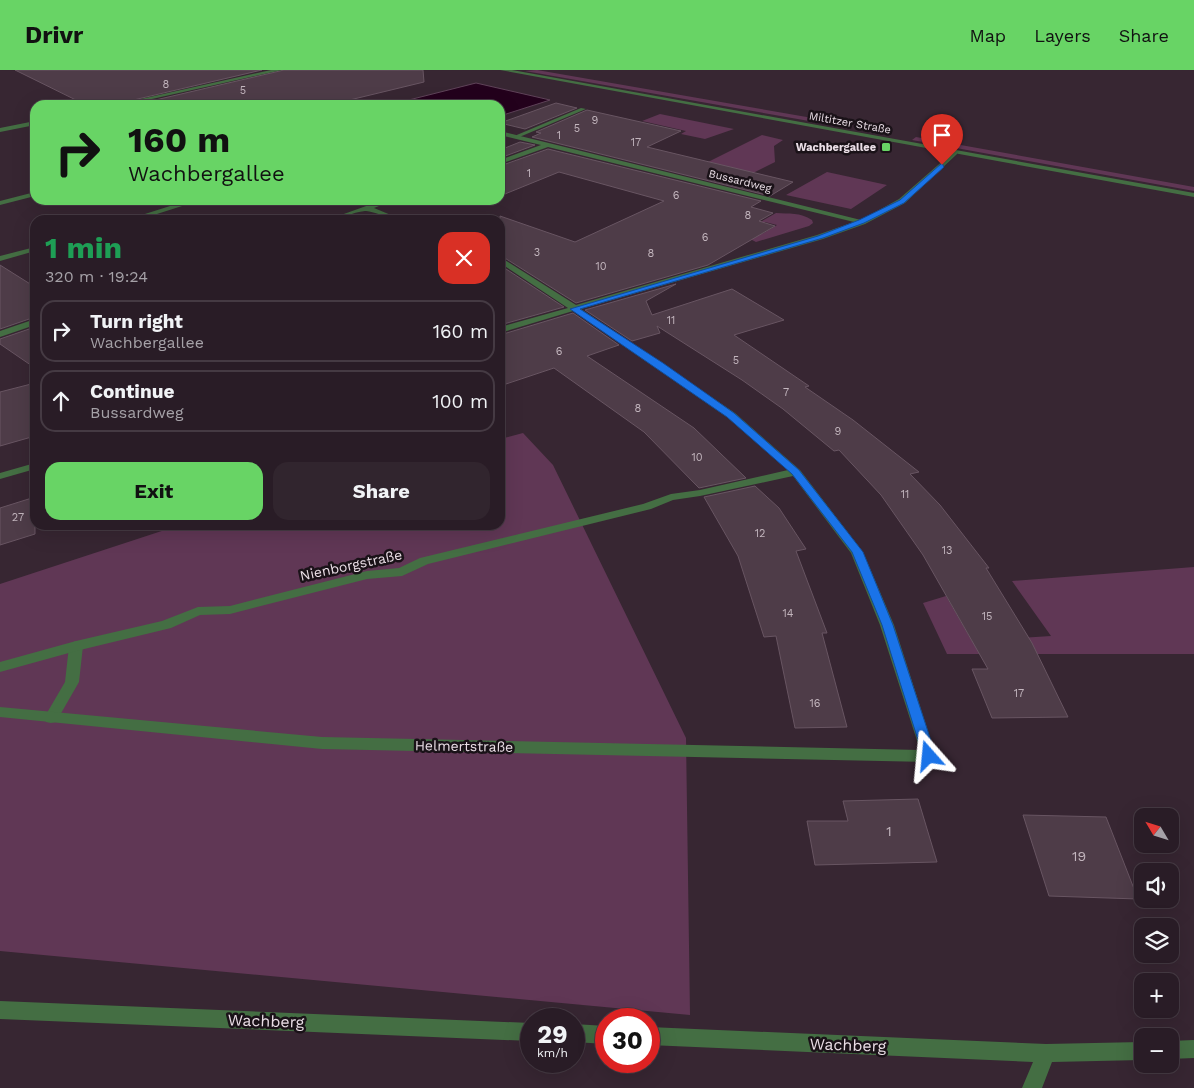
<!DOCTYPE html>
<html lang="en">
<head>
<meta charset="utf-8">
<style>
  :root { --surface:#291c26; --page:#31252e; --text:#f1f3f6; --muted:#a5a1a7; --line:#453a43; --accent:#68d465 }
  body { margin:0; font-family:"Work Sans",sans-serif; background:var(--page); color:var(--text); height:100vh; display:flex; flex-direction:column; font-size:19px; white-space:nowrap }
  * { box-sizing:border-box; margin:0 }
  p { font-size:16px; color:var(--muted) }
  .icon { flex:none; width:28px; height:28px; fill:none; stroke:currentColor; stroke-width:2; stroke-linecap:round; stroke-linejoin:round }
  .map { position:relative; flex:1; overflow:hidden }
  .side { position:absolute; left:30px; top:145px; width:475px; height:315px; display:flex; flex-direction:column; background:var(--surface); border-radius:15px; box-shadow:0 5px 20px #0002,0 0 0 1px var(--line) }
  .side>* { flex:none }
  .guide { position:absolute; left:30px; top:30px; width:475px; height:105px; border-radius:15px; box-shadow:0 5px 20px #0002,0 0 0 1px var(--line); background:#68d465; color:#111; overflow:hidden }
  .needle { width:32px; rotate:308deg }
  .fabs { position:absolute; left:1134px; top:738px; display:grid; gap:10px }
  .fabs a { display:grid; place-items:center; width:45px; height:45px; border-radius:10px; background:var(--surface); box-shadow:0 5px 20px #0002,0 0 0 1px var(--line); font-size:25px }
  .speed { position:absolute; left:520px; top:938px; display:flex; gap:10px; font-size:25px; font-weight:700; text-align:center }
  .speed>* { display:grid; place-content:center; width:65px; height:65px; border-radius:50%; background:var(--surface); box-shadow:0 5px 20px #0002,0 0 0 1px var(--line); line-height:1 }
  .speed small { font-size:12px; font-weight:400 }
  .speed .limit { border:8px solid #d22; background:#fff; color:#111 }
  .pin { position:absolute; display:grid; place-items:center; width:42px; height:42px; color:#fff; margin:-51px -21px; border-radius:50% 50% 50% 0; rotate:-45deg; box-shadow:0 0 5px #0007 }
  .pin .icon { rotate:45deg }
  .me { position:absolute; width:55px; margin:-28px; rotate:342deg; stroke-linejoin:round; filter:drop-shadow(0 0 4px #0008) }
  .turn { display:flex; align-items:center; gap:18px; height:105px; padding:0 15px; font-size:22px }
  .turn .icon { width:65px; height:65px; stroke-width:2.5 }
  .turn b { display:block; font-size:35px; line-height:42px }
  .round { display:grid; place-items:center; flex:none; width:52px; height:52px; border-radius:15px; background:var(--page) }
  .summary { display:flex; align-items:center; justify-content:space-between; height:85px; padding:0 15px }
  h1 { font-size:30px; font-weight:700; line-height:38px; color:#1e9e55 }
  .cta { display:flex; gap:10px; margin-top:auto; padding:10px 15px }
  .cta a { flex:1; height:58px; border-radius:15px; background:var(--accent); color:#111; font-size:20px; font-weight:700; line-height:58px; text-align:center }
  .cta a+a { background:var(--page); color:var(--text) }
  ul { padding:0; list-style:none }
  li { display:flex; align-items:center; gap:15px; height:62px; margin:0 10px 8px; padding:0 5px; border:2px solid var(--line); border-radius:15px }
  li div { flex:1 }
  li b { display:block; font-size:19px }
  li em { font-style:normal }
  header { display:flex; align-items:center; gap:30px; box-sizing:border-box; height:70px; padding:0 25px; background:var(--accent); color:#111 }
  header strong { font-size:24px }
  nav { display:flex; gap:28px; margin-inline-start:auto; font-size:18px }
  .map>svg:first-child { display:block }
  .green { fill:#603755 }
  .water { fill:#23011c; stroke:#5f4359 }
  .building { fill:#4e3c48; stroke:#685562 }
  .lines { fill:none; stroke-linecap:round; stroke-linejoin:round }
  .service { fill:#446e43; fill-rule:evenodd }
  .minor { fill:#446e43; fill-rule:evenodd }
  .tertiary { fill:#446e43; fill-rule:evenodd }
  .route { fill:#1a73e8; stroke:#114b97 }
  .poi-dot { fill:#68d465; stroke:#1a1218; stroke-width:2 }
  .labels { text-anchor:middle; dominant-baseline:central; stroke-width:5; stroke-linejoin:round; paint-order:stroke }
  .number-label { font-size:11px; fill:#c3b6be }
  .far-street-label { font-size:11px; fill:#eadee6; stroke:#1a1218 }
  .far-poi-label { font-size:11px; font-weight:bold; fill:#eadee6; stroke:#1a1218; text-anchor:end }
  .street-label { font-size:14px; fill:#eadee6; stroke:#1a1218 }
  .near-number-label { font-size:14px; fill:#c3b6be }
  .near-street-label { font-size:16px; fill:#eadee6; stroke:#1a1218 }
</style>
</head>
<body>
<header>
<strong>Drivr</strong>
<nav><a>Map</a><a>Layers</a><a>Share</a></nav>
</header>
<div class="map">
<svg width="1194" height="1018" viewBox="0 0 1194 1018">
  <rect width="100%" height="100%" fill="#372632"/>
  <path class="green" d="M537 0 847 54 843 57 525 1Z
    M660 44 734 59 705 69 681 64 686 61 642 51Z
    M762 65 783 70 774 76 775 92 731 114 686 103Z
    M916 67 1194 117V121L912 70Z
    M827 102 887 115 851 139 786 125Z
    M776 143C789 144 800 142 812 150L813 153 809 156 756 172 719 153 762 164 777 155 765 152 761 155 757 154Z
    M523 363 553 395 686 668 690 945 0 881V514L180 455H500V369Z
    M1194 497V584H947L923 533 946 526 972 571 1051 566 1012 511Z"/>
  <path class="water" d="M476 13 550 30 500 46V35H389Z"/>
  <path class="building" d="M15 0H262L112 35H86Z
    M284 0H423L424 12 329 35H134Z
    M556 33 577 38 525 59 500 53Z
    M587 40 681 61 647 77 793 112 770 126 532 67 541 63 536 62Z
    M520 72 535 75 500 88V80Z
    M548 79 761 131 751 137 773 143 759 151 775 156 708 195 576 233 500 185V146L575 172 664 131 559 102 500 126V96Z
    M0 195 35 217V247L0 259Z
    M500 195 564 237 500 255Z
    M676 214 646 231 652 245 732 219 784 250 734 265 809 316 805 317 853 350 919 402 910 404 940 435 989 498H986L1032 573 1068 647 992 648 972 599H988L923 485 881 425 839 380 834 381 783 339 742 310 657 256 660 263 632 271 585 240Z
    M573 243 619 275 587 286 694 358 746 408 699 418 644 362 554 298 500 316V265Z
    M35 257V298L0 274V269Z
    M35 313V366L0 376V322Z
    M755 416 779 438 806 479 796 481 827 563H822L847 657 795 658 776 566 764 567 738 486 704 427Z
    M35 427V464L0 475V438Z
    M918 729 937 792 815 795 807 751H848L843 731Z
    M1023 745 1106 747 1138 829 1049 826Z"/>
  <g class="lines">
    <path class="service" d="M581 38 586 39 517 68 512 67Z
      M76 571 81 573 83 576 79 612 56 652 51 653 46 652 44 648 65 612 69 576 71 573Z"/>
    <path class="minor" d="M271 0H282L125 35H114Z
      M35 51V55L0 62V58Z
      M500 61 861 150 899 129 953 82H957V84L905 133 865 154 823 169 581 239 735 343 800 400 863 482 894 555 936 686 934 690 929 692 322 679 0 647V637L322 667 920 680 880 555 851 483 793 406 700 426 673 430 651 439 428 494 402 506 367 509 230 544 200 545 171 558 76 581 0 602V592L76 571 162 551 198 537 230 536 367 501 399 498 420 488 643 434 671 424 700 420 788 400 727 347 573 241 500 263V257L568 238 500 193V187L576 235 817 165 854 152 548 77 500 94V90L541 75 500 65Z
      M35 122V126L0 135V131Z
      M189 130H201L138 150H126Z
      M383 130H394L374 138 403 150C390 150 372 140 365 141 352 142 341 150 327 150Z
      M35 177V181L0 191V186Z
      M35 249V255L0 267V261Z
      M35 393V399L0 409V403Z
      M0 931 531 953V971L0 949Z
      M574 954 606 956V974L574 972Z
      M649 957 1046 974 1142 972V990L1052 992 1042 1018H1022L1033 992 649 975Z
      M1194 970V988L1170 989V971Z"/>
    <path class="tertiary" d="M500 0H512L1194 123V127Z"/>
  </g>
  <path class="route" d="M942 93 944 97 904 133 864 153 823 168 580 239 663 293 734 343 799 400 863 482 893 555 936 686 934 689 929 691 925 689 923 686 882 555 852 482 792 404 727 347 570 239 818 166 859 150 900 130Z"/>
  <rect class="poi-dot" x="881" y="72" width="10" height="10" rx="2.5"/>
  <g class="labels">
    <g class="number-label">
      <text x="166" y="14">8</text>
      <text x="243" y="20">5</text>
      <text x="595" y="50">9</text>
      <text x="577" y="58">5</text>
      <text x="559" y="65">1</text>
      <text x="636" y="72">17</text>
      <text x="529" y="103">1</text>
      <text x="676" y="125">6</text>
      <text x="748" y="145">8</text>
      <text x="705" y="167">6</text>
      <text x="537" y="182">3</text>
      <text x="651" y="183">8</text>
      <text x="601" y="196">10</text>
      <text x="671" y="250">11</text>
      <text x="559" y="281">6</text>
      <text x="736" y="290">5</text>
      <text x="786" y="322">7</text>
      <text x="638" y="338">8</text>
      <text x="838" y="361">9</text>
      <text x="697" y="387">10</text>
      <text x="905" y="424">11</text>
      <text x="18" y="447">27</text>
      <text x="760" y="463">12</text>
      <text x="947" y="480">13</text>
      <text x="788" y="543">14</text>
      <text x="987" y="546">15</text>
      <text x="1019" y="623">17</text>
      <text x="815" y="633">16</text>
    </g>
    <g class="far-street-label">
      <text transform="translate(850 53) rotate(10)">Miltitzer Straße</text>
      <text transform="translate(740 111) rotate(14)">Bussardweg</text>
    </g>
    <g class="far-poi-label">
      <text x="876" y="77">Wachbergallee</text>
    </g>
    <g class="street-label">
      <text transform="translate(351 495) rotate(-12)">Nienborgstraße</text>
      <text transform="translate(464 676) rotate(1)">Helmertstraße</text>
    </g>
    <g class="near-number-label">
      <text x="889" y="761">1</text>
      <text x="1079" y="786">19</text>
    </g>
    <g class="near-street-label">
      <text transform="translate(266 951) rotate(2)">Wachberg</text>
      <text transform="translate(848 975) rotate(2)">Wachberg</text>
    </g>
  </g>
</svg>
<div class="fabs">
<a><svg class="needle" viewBox="-14 -14 28 28"><path d="M0-13l5 13h-10z" fill="#e53935"/><path d="M0 13l5-13h-10z" fill="#a5a1a7"/></svg></a>
<a><svg class="icon" aria-label="sound" viewBox="0 0 24 24"><path d="M4 9h4l5-4v14l-5-4H4zM17 9q2 3 0 6"/></svg></a>
<a><svg class="icon" aria-label="layers" viewBox="0 0 24 24"><path d="M12 4l9 5-9 5-9-5zM3 14l9 5 9-5"/></svg></a>
<a>+</a>
<a>−</a>
</div>
<div class="speed"><div>29<small>km/h</small></div><div class="limit">30</div></div>
<div class="pin" style="left:942px;top:95px;background:#d93025"><svg class="icon" aria-label="arrive" viewBox="0 0 24 24"><path d="M6 21V4h12l-3 4 3 4H6"/></svg></div>
<svg class="me" style="left:929px;top:686px" viewBox="-20 -20 40 40"><path d="M0-17L14 15 0 8-14 15z" fill="#1a73e8" stroke="#fff" stroke-width="4"/></svg>
<div class="guide">
<div class="turn"><svg class="icon" aria-label="right" viewBox="0 0 24 24"><path d="M7 20v-9h11M14 6l5 5-5 5"/></svg><div><b>160 m</b>Wachbergallee</div></div>
</div>
<section class="side">
<div class="summary"><div><h1>1 min</h1><p>320 m · 19:24</p></div><a class="round" style="background:#d93025;color:#fff"><svg class="icon" aria-label="close" viewBox="0 0 24 24"><path d="M6 6l12 12M18 6L6 18"/></svg></a></div>
<ul>
<li><svg class="icon" aria-label="right" viewBox="0 0 24 24"><path d="M7 20v-9h11M14 6l5 5-5 5"/></svg><div><b>Turn right</b><p>Wachbergallee</p></div><em>160 m</em></li>
<li><svg class="icon" aria-label="ahead" viewBox="0 0 24 24"><path d="M12 20V5M6 11l6-6 6 6"/></svg><div><b>Continue</b><p>Bussardweg</p></div><em>100 m</em></li>
</ul>
<div class="cta"><a>Exit</a><a>Share</a></div>
</section>
</div>
</body>
</html>
